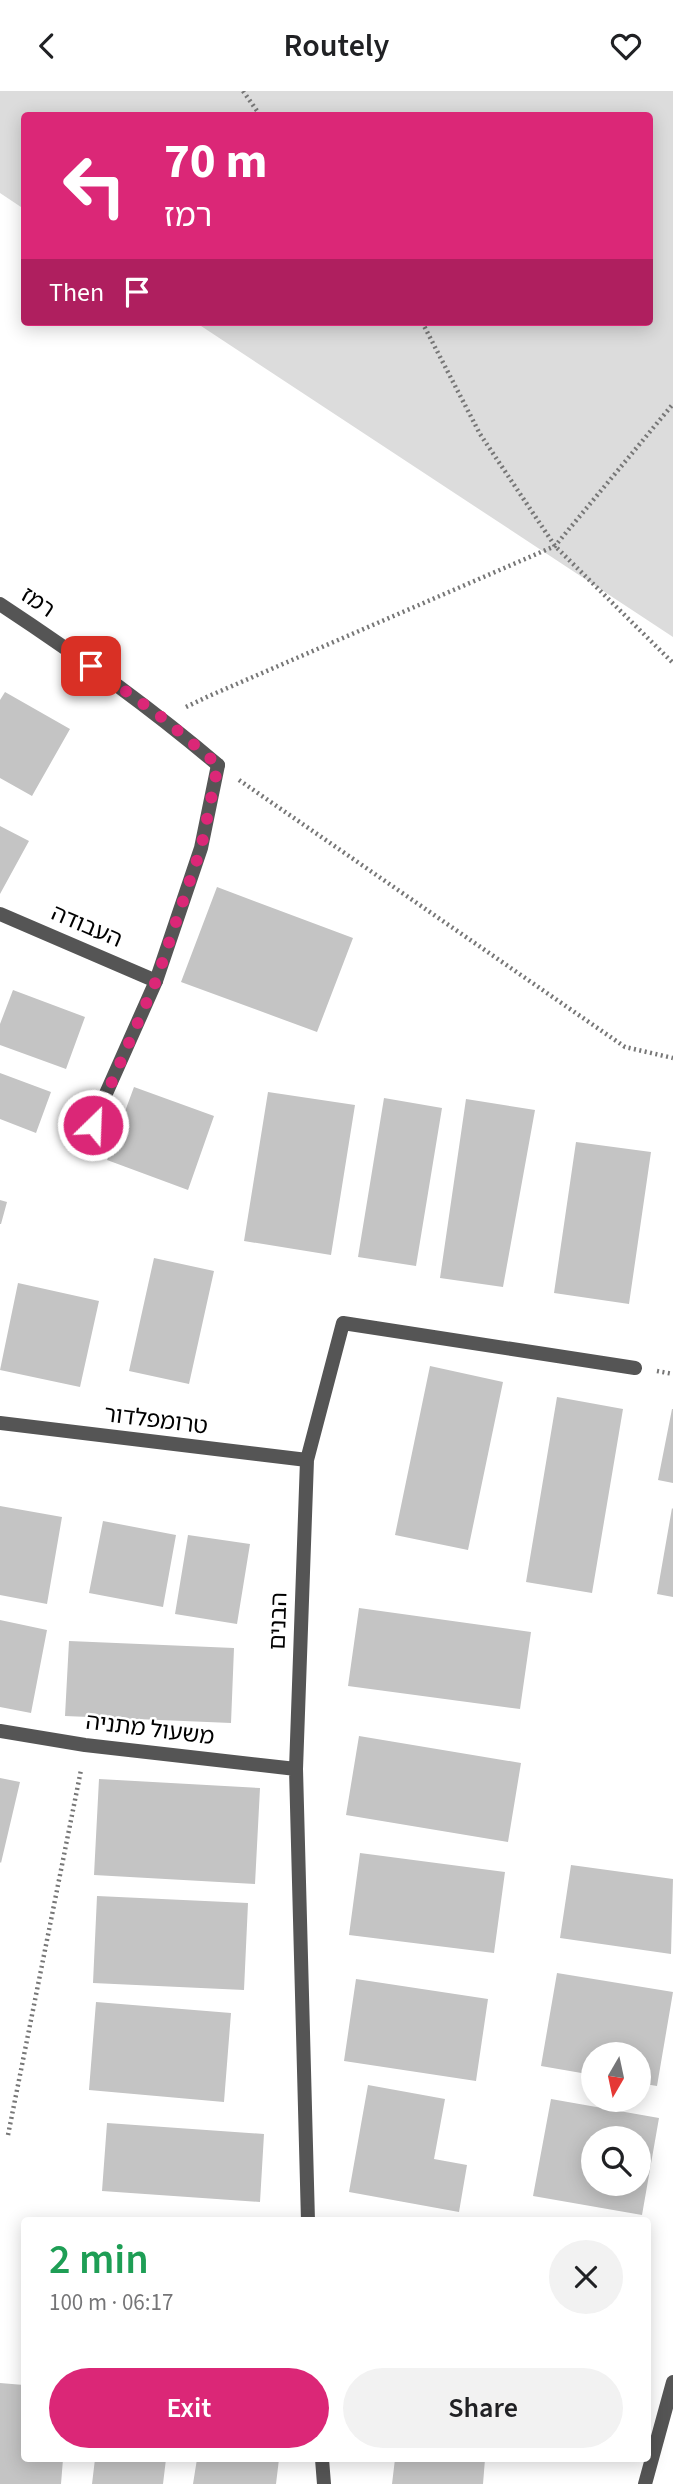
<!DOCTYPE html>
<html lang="en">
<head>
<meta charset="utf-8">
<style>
  :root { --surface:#fff; --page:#f2f2f2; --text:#202124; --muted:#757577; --accent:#db2777 }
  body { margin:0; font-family:"Source Sans 3","Noto Sans Hebrew",sans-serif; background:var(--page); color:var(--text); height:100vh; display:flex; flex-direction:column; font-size:26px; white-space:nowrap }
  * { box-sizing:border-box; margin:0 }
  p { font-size:23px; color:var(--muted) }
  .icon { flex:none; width:38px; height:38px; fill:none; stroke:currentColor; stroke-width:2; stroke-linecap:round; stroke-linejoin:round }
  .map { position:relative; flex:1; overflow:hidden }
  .drawer { position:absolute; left:21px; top:2126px; width:630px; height:245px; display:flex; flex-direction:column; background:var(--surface); border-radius:7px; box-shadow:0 4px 18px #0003 }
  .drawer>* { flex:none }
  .guide { position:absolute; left:21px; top:21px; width:632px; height:214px; border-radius:7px; box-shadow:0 4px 18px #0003; background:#db2777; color:#fff; overflow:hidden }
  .needle { width:46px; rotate:189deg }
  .fabs { position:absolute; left:581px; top:1951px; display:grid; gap:14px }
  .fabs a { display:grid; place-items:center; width:70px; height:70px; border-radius:50%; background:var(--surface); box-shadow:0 4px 18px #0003; font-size:35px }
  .pin { position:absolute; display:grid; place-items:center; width:60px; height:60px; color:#fff; margin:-30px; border-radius:14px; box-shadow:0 4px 10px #0006 }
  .me { position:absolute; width:77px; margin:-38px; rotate:24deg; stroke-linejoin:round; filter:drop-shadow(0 0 5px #0008) }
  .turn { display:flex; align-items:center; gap:24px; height:147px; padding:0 28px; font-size:32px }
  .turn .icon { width:91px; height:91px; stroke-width:2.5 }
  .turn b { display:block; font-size:49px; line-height:60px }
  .then { display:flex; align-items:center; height:66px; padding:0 28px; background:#0003; gap:14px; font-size:26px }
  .round { display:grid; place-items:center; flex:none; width:74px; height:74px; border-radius:37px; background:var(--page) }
  .summary { display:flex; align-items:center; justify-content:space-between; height:119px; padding:0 28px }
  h1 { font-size:42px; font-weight:600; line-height:52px; color:#1e9e55 }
  .button { display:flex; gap:14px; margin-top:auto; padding:14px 28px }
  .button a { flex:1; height:80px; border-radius:42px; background:var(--accent); color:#fff; font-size:28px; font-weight:600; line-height:80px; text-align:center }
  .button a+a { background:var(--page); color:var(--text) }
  header { display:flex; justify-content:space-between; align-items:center; height:91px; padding:0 28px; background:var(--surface); font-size:32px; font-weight:600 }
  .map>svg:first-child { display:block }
  .green { fill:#dcdcdc }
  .building { fill:#c4c4c4; fill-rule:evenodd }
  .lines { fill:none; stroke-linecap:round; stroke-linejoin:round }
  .path { stroke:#777; stroke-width:4.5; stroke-dasharray:2 3.5; stroke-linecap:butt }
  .lane { stroke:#555; stroke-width:14 }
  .street { stroke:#555; stroke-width:14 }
  .route { stroke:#db2777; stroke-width:12; stroke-dasharray:0 21.6 }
  .labels { text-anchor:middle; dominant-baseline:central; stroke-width:5; stroke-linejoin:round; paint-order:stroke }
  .street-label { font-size:23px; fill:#000; stroke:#fff }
</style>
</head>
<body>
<header><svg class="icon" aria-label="back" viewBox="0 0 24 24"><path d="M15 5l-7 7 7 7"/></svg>Routely<svg class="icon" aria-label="heart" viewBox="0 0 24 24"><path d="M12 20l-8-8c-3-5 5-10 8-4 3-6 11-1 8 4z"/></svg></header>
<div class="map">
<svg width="673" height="2393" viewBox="0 0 673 2393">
  <rect width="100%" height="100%" fill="#fff"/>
  <path class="green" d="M0 0H673V546L195 231H649V24H24V118L0 102Z"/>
  <path class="building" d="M5 601 70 638 32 705 0 687V609Z
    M0 735 29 750 0 803Z
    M217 796 353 847 317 941 181 891Z
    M13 899 85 926 66 978 0 954V933Z
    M0 982 51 1001 36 1042 0 1028Z
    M134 996 214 1025 188 1099 107 1069Z
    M268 1001 355 1014 331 1164 244 1150Z
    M384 1007 442 1017 416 1175 358 1166Z
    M466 1008 535 1019 503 1196 440 1187Z
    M576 1051 651 1061 629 1213 554 1202Z
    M0 1109 7 1111 1 1133H0Z
    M154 1167 214 1180 189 1293 129 1280Z
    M18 1192 99 1210 80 1296 0 1279Z
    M430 1275 503 1291 468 1459 395 1444Z
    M557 1306 623 1318 592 1502 526 1491Z
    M672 1318H673V1392L658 1389Z
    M0 1415 62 1426 47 1513 0 1504Z
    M672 1417 673 1418V1506L657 1503Z
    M103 1430 176 1444 163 1516 89 1502Z
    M188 1444 250 1453 237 1533 175 1523Z
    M359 1517 531 1541 520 1618 348 1595Z
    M0 1529 47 1539 31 1622 0 1616Z
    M69 1550 234 1557 231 1632 65 1625Z
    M359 1645 521 1672 508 1751 346 1724Z
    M0 1687 20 1691 1 1772 0 1771Z
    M99 1688 260 1697 255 1793 94 1784Z
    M360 1762 505 1781 494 1862 349 1844Z
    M571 1774 673 1788 671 1863 560 1847Z
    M97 1805 248 1812 244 1899 93 1892Z
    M557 1882 673 1901 657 1995 639 1992V1964H593V1984L541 1975Z
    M356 1888 488 1908 476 1990 344 1970Z
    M96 1911 231 1922 224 2011 89 1999Z
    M368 1994 445 2008 434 2068 467 2074 459 2121 349 2101Z
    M551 2008 659 2027 642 2124 533 2105ZM593 2048H639V2093H593Z
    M107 2032 264 2043 260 2111 102 2100Z
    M0 2292 24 2294V2368H63L61 2393H0Z
    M95 2368H166L163 2393H92Z
    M197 2368H279L276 2393H193Z
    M395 2368H485L483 2393H392Z"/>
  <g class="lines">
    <path class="path" d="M243 0 260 24
      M422 231 480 343 555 455 673 572
      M186 616 209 605 555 455 673 313
      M239 689 625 956 673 967
      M657 1280 673 1283
      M8 2044 81 1679"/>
    <path class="lane" d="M92 1034 156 890 201 757 218 674"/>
    <path class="street" d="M0 513C76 563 149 615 218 674
      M0 823 156 890
      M0 1332 307 1369
      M0 1640 85 1654 296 1678
      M308 2130 296 1678 307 1369 343 1232 635 1277
      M322 2368 324 2393
      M645 2393 673 2291"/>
  </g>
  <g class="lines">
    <path class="route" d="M91 575 164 628 218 674 201 757 156 890 93 1034"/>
  </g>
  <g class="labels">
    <g class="street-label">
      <text transform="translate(38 511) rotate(34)">רמז</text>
      <text transform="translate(87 835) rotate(23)">העבודה</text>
      <text transform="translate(156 1329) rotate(7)">טרומפלדור</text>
      <text transform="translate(278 1530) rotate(-88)">הבנים</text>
      <text transform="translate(150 1638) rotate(7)">משעול מתניה</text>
    </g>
  </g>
</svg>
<div class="fabs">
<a><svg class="needle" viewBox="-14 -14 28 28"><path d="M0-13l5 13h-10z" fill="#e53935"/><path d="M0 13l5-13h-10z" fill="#757577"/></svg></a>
<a><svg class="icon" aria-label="search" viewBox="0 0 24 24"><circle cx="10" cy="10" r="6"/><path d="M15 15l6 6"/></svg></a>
</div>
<div class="pin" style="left:91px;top:575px;background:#d93025"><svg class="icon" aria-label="arrive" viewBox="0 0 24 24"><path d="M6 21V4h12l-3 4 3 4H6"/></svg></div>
<svg class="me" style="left:93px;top:1034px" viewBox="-20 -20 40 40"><circle r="17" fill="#db2777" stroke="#fff" stroke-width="3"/><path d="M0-11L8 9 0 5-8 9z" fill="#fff"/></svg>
<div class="guide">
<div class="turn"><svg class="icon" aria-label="left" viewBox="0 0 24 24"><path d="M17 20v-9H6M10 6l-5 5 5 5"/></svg><div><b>70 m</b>רמז</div></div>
<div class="then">Then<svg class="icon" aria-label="arrive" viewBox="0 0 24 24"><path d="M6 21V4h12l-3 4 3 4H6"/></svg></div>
</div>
<section class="drawer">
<div class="summary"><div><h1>2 min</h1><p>100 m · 06:17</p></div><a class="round"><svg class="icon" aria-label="close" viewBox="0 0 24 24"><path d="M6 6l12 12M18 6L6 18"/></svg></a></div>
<div class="button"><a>Exit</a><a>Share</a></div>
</section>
</div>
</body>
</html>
